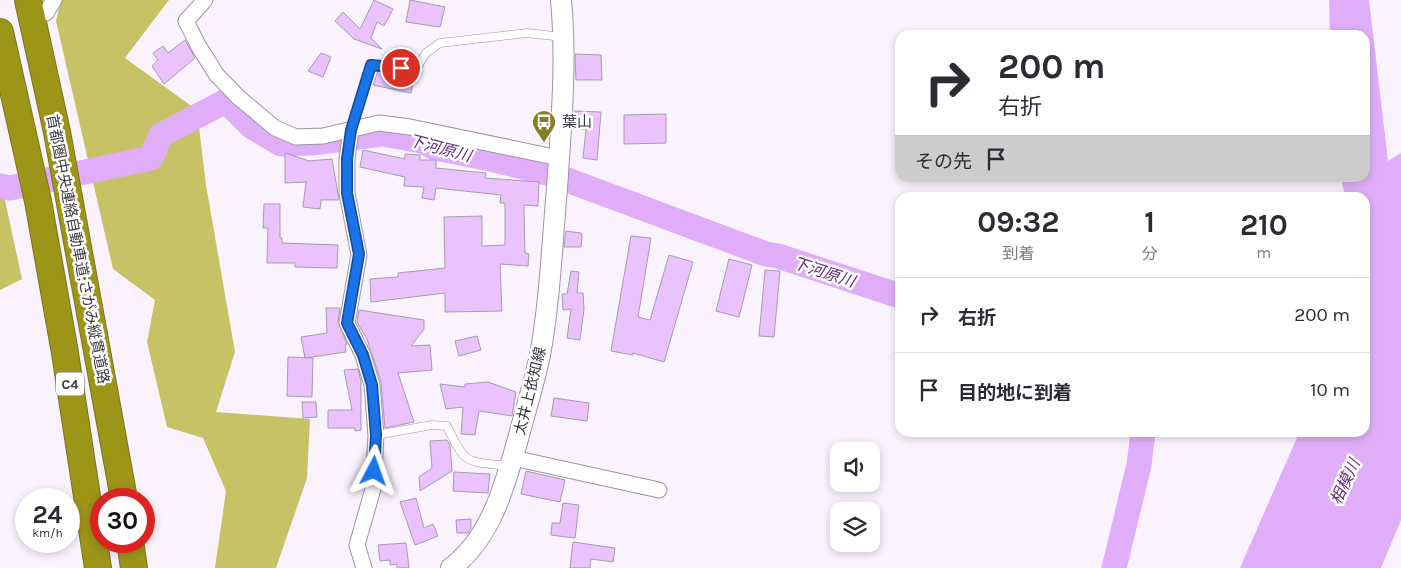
<!DOCTYPE html>
<html lang="ja">
<head>
<meta charset="utf-8">
<style>
  :root { --surface:#fff; --page:#f2f2f3; --text:#2b2b33; --muted:#7c7c81; --line:#e1e1e2 }
  body { margin:0; font-family:Karla,"Noto Sans JP",sans-serif; background:var(--page); color:var(--text); height:100vh; display:flex; flex-direction:column; font-size:19px; white-space:nowrap }
  * { box-sizing:border-box; margin:0 }
  p { font-size:16px; color:var(--muted) }
  .icon { flex:none; width:28px; height:28px; fill:none; stroke:currentColor; stroke-width:2; stroke-linecap:round; stroke-linejoin:round }
  .map { position:relative; flex:1; overflow:hidden }
  .sheet { position:absolute; left:895px; top:192px; width:475px; height:245px; display:flex; flex-direction:column; background:var(--surface); border-radius:15px; box-shadow:0 2px 8px #0003 }
  .sheet>* { flex:none }
  .guide { position:absolute; left:895px; top:30px; width:475px; height:152px; border-radius:15px; box-shadow:0 2px 8px #0003; background:#fff; color:var(--text); overflow:hidden }
  .fabs { position:absolute; left:830px; top:442px; display:grid; gap:10px }
  .fabs a { display:grid; place-items:center; width:50px; height:50px; border-radius:10px; background:var(--surface); box-shadow:0 2px 8px #0003; font-size:25px }
  .speed { position:absolute; left:15px; top:488px; display:flex; gap:10px; font-size:25px; font-weight:700; text-align:center }
  .speed>* { display:grid; place-content:center; width:65px; height:65px; border-radius:50%; background:var(--surface); box-shadow:0 2px 8px #0003; line-height:1 }
  .speed small { font-size:12px; font-weight:400 }
  .speed .limit { border:8px solid #d22; background:#fff; color:#111 }
  .pin { position:absolute; display:grid; place-items:center; width:42px; height:42px; color:#fff; margin:-21px; border:2px solid #fff; border-radius:50%; box-shadow:0 1px 5px #0007 }
  .me { position:absolute; width:55px; margin:-28px; rotate:4deg; stroke-linejoin:round; filter:drop-shadow(0 0 4px #0008) }
  .turn { display:flex; align-items:center; gap:18px; height:105px; padding:0 20px; font-size:22px }
  .turn .icon { width:65px; height:65px; stroke-width:2.5 }
  .turn b { display:block; font-size:35px; line-height:42px }
  .then { display:flex; align-items:center; height:48px; padding:0 20px; background:#0003; gap:10px; font-size:19px }
  .eta { display:flex; justify-content:space-evenly; align-items:center; height:85px; text-align:center }
  .eta b { font-size:30px; font-weight:700; line-height:35px }
  ul { padding:0; list-style:none }
  li { display:flex; align-items:center; gap:15px; height:75px; padding:0 20px; border-top:1px solid var(--line) }
  li div { flex:1 }
  li b { display:block; font-size:19px }
  li em { font-style:normal }
  .map>svg:first-child { display:block }
  .forest { fill:#c7c266 }
  .water { fill:#e0aef9 }
  .lines { fill:none; stroke-linecap:round; stroke-linejoin:round }
  .river { stroke:#e0aef9; stroke-width:25 }
  .building { fill:#eac2fe; stroke:#a69bac }
  .service-casing { stroke:#9e93a4; stroke-width:9 }
  .minor-casing { stroke:#9e93a4; stroke-width:17 }
  .secondary-casing { stroke:#9e93a4; stroke-width:22 }
  .motorway-casing { stroke:#7b7425; stroke-width:28 }
  .service { stroke:#fff; stroke-width:8 }
  .minor { stroke:#fff; stroke-width:15 }
  .secondary { stroke:#fff; stroke-width:20 }
  .motorway { stroke:#9d9517; stroke-width:26 }
  .route-casing { stroke:#114b97; stroke-width:12 }
  .route { stroke:#1a73e8; stroke-width:9 }
  .labels { text-anchor:middle; dominant-baseline:central; stroke-width:5; stroke-linejoin:round; paint-order:stroke }
  .shield { fill:#fff; stroke:#767378; stroke-width:1 }
  .shield-label { font-size:14px; font-weight:bold; fill:#3c373e }
  .poi-label { font-size:15px; fill:#3c373e; stroke:#fff; text-anchor:start }
  .street-label { font-size:15px; fill:#3c373e; stroke:#fff }
  .water-label { font-size:16px; font-style:italic; fill:#65297e; stroke:#fff }
</style>
</head>
<body>
<div class="map">
<svg width="1401" height="568" viewBox="0 0 1401 568">
  <rect width="100%" height="100%" fill="#faf3fe"/>
  <path class="forest" d="M61 0H169L125 58 197 110 206 185 235 352 216 412 310 419 307 478 276 568H215L226 491 203 438 167 427 147 342 155 300 113 269 56 21Z
    M0 177 22 279 0 290Z"/>
  <path class="water" d="M1329 0H1369L1388 161 1401 153V520L1381 568H1240L1299 433 1365 432V198L1345 197 1341 178H1365V35H1330Z"/>
  <g class="lines">
    <path class="river" d="M0 186 10 188 151 158 161 135 226 101 252 127 281 144 312 143 382 134 422 141 435 148 491 159 551 174 766 254 778 256 900 296
      M1114 568 1139 465 1143 432"/>
  </g>
  <path class="building" d="M374 0 393 9 384 26 377 22 371 38 382 49 354 39 335 21 343 12 360 29Z
    M410 0 445 7 440 27 406 22Z
    M185 40 195 58 164 84 152 66 158 60 153 53 163 46 168 53Z
    M321 53 331 57 323 77 308 71Z
    M575 54 601 55 602 80H576Z
    M378 71 414 77 411 93 373 85Z
    M574 111 601 112 597 160 583 158 586 129H573Z
    M666 114V143L624 144V115Z
    M363 150 405 159V154L420 155V160H436V168L486 173 485 178 539 182 538 206 524 205 525 253 529 254 528 266 500 264 502 311 445 312V293L371 302 370 279 398 277V273L445 268 444 217 482 216V246L505 245V203H500L501 195 436 188 434 200 422 198 424 187 404 186 405 177 360 167Z
    M285 153 309 161 332 159 339 200H321L320 209 303 207 306 182 285 183Z
    M264 204H280V238H282V243L338 245 337 268 295 267V263H267L268 228H263Z
    M566 231 581 233 582 237 581 247H564Z
    M631 236 651 238 638 317 650 320 669 255 693 262 664 362 633 353V355L611 351Z
    M729 259 752 265 739 317 716 311Z
    M765 270 780 271 774 337 759 336Z
    M571 271 579 272 577 293H583L584 309 580 340 567 338 571 309 563 310 562 294H567Z
    M326 308H340L338 322 347 344 345 345 346 352 305 358 301 337 327 333Z
    M359 310 424 320V329L411 346 430 345 432 370 398 373 414 422 385 428 381 382 367 339 357 322Z
    M477 336 481 350 459 356 455 341Z
    M288 357 313 358 312 397 287 396Z
    M358 369 361 382V430L355 431V428H328V410H352L344 370Z
    M488 382 516 392 512 416 479 411 475 435 461 434 463 407 446 409 440 384 465 387V384Z
    M554 398 589 403 587 421 551 416Z
    M302 402H316L317 417 303 418Z
    M447 440 450 445 452 471 420 491 419 477 432 468 430 441Z
    M526 471 565 480 560 502 521 494Z
    M454 472 490 474 488 493 453 491Z
    M416 498 424 528 433 524 438 536 415 545 400 502Z
    M563 503 579 505 575 538 551 535 552 523H560Z
    M471 519V528L468 533H457L456 520Z
    M573 542 615 548 613 562 591 559 590 568H570Z
    M406 543 409 568H397V564L390 565V560L380 561 378 545Z"/>
  <g class="lines">
    <g class="service-casing">
      <path id="service" d="M351 130 371 65 416 69 426 53 440 43 527 33 563 37
        M376 435 432 425 447 426C466 467 467 461 510 466"/>
    </g>
    <g class="minor-casing">
      <path id="minor" d="M205 0 186 21 198 45 216 74 238 97 275 128 296 137 323 136 379 123 410 127 559 158
        M46 13 54 0
        M351 130 347 159V193L359 255 347 323 363 355 372 385 376 435 373 489 357 545 364 568
        M513 458 659 490"/>
    </g>
    <g class="secondary-casing">
      <path id="secondary" d="M451 568C491 538 505 485 518 439 525 412 534 384 540 355 550 301 552 244 557 189 561 126 567 63 561 0"/>
    </g>
    <g class="motorway-casing">
      <path id="motorway" d="M28 0 57 132 124 499
        M0 32 38 201 65 353 98 568
        M130 541 134 568"/>
    </g>
    <use href="#service" class="service"/>
    <use href="#minor" class="minor"/>
    <use href="#secondary" class="secondary"/>
    <use href="#motorway" class="motorway"/>
  </g>
  <g class="lines">
    <g class="route-casing">
      <path id="route" d="M374 471 376 435 372 385 363 355 347 323 359 254 347 193V159L351 130 371 65 401 68"/>
    </g>
    <use href="#route" class="route"/>
  </g>
  <defs>
    <g id="bus-pin" transform="scale(1.25)"><path d="M0 17L-7.5 6A9.5 9.5 0 1 1 7.5 6Z" fill="#847f26" stroke="#fff"/><path d="M-5-6H5V4H4V6H2V4H-2V6H-4V4H-5ZM-3.5-4V0h7V-4ZM-3.5 1.2v1.5H-2V1.2ZM2 1.2v1.5H3.5V1.2Z" fill="#fff"/></g>
  </defs>
  <g fill-rule="evenodd">
    <use href="#bus-pin" x="544" y="122"/>
  </g>
  <g class="labels">
    <rect class="shield" x="56" y="372.5" width="28" height="23" rx="4"/>
    <g class="shield-label">
      <text x="70" y="384">C4</text>
    </g>
    <g class="poi-label">
      <text x="562" y="122">葉山</text>
    </g>
    <g class="street-label">
      <text transform="translate(78 249) rotate(79)">首都圏中央連絡自動車道;さがみ縦貫道路</text>
      <text transform="translate(530 391) rotate(-76)">太井上依知線</text>
    </g>
    <g class="water-label">
      <text transform="translate(440 148) rotate(15)">下河原川</text>
      <text transform="translate(824 272) rotate(18)">下河原川</text>
      <text transform="translate(1345 482) rotate(-65)">相模川</text>
    </g>
  </g>
</svg>
<div class="fabs">
<a><svg class="icon" aria-label="sound" viewBox="0 0 24 24"><path d="M4 9h4l5-4v14l-5-4H4zM17 9q2 3 0 6"/></svg></a>
<a><svg class="icon" aria-label="layers" viewBox="0 0 24 24"><path d="M12 4l9 5-9 5-9-5zM3 14l9 5 9-5"/></svg></a>
</div>
<div class="speed"><div>24<small>km/h</small></div><div class="limit">30</div></div>
<div class="pin" style="left:401px;top:68px;background:#d93025"><svg class="icon" aria-label="arrive" viewBox="0 0 24 24"><path d="M6 21V4h12l-3 4 3 4H6"/></svg></div>
<svg class="me" style="left:374px;top:471px" viewBox="-20 -20 40 40"><path d="M0-17L14 15 0 8-14 15z" fill="#1a73e8" stroke="#fff" stroke-width="4"/></svg>
<div class="guide">
<div class="turn"><svg class="icon" aria-label="right" viewBox="0 0 24 24"><path d="M7 20v-9h11M14 6l5 5-5 5"/></svg><div><b>200 m</b>右折</div></div>
<div class="then">その先<svg class="icon" aria-label="arrive" viewBox="0 0 24 24"><path d="M6 21V4h12l-3 4 3 4H6"/></svg></div>
</div>
<section class="sheet">
<div class="eta">
<div><b>09:32</b><p>到着</p></div>
<div><b>1</b><p>分</p></div>
<div><b>210</b><p>m</p></div>
</div>
<ul>
<li><svg class="icon" aria-label="right" viewBox="0 0 24 24"><path d="M7 20v-9h11M14 6l5 5-5 5"/></svg><div><b>右折</b></div><em>200 m</em></li>
<li><svg class="icon" aria-label="arrive" viewBox="0 0 24 24"><path d="M6 21V4h12l-3 4 3 4H6"/></svg><div><b>目的地に到着</b></div><em>10 m</em></li>
</ul>
</section>
</div>
</body>
</html>
